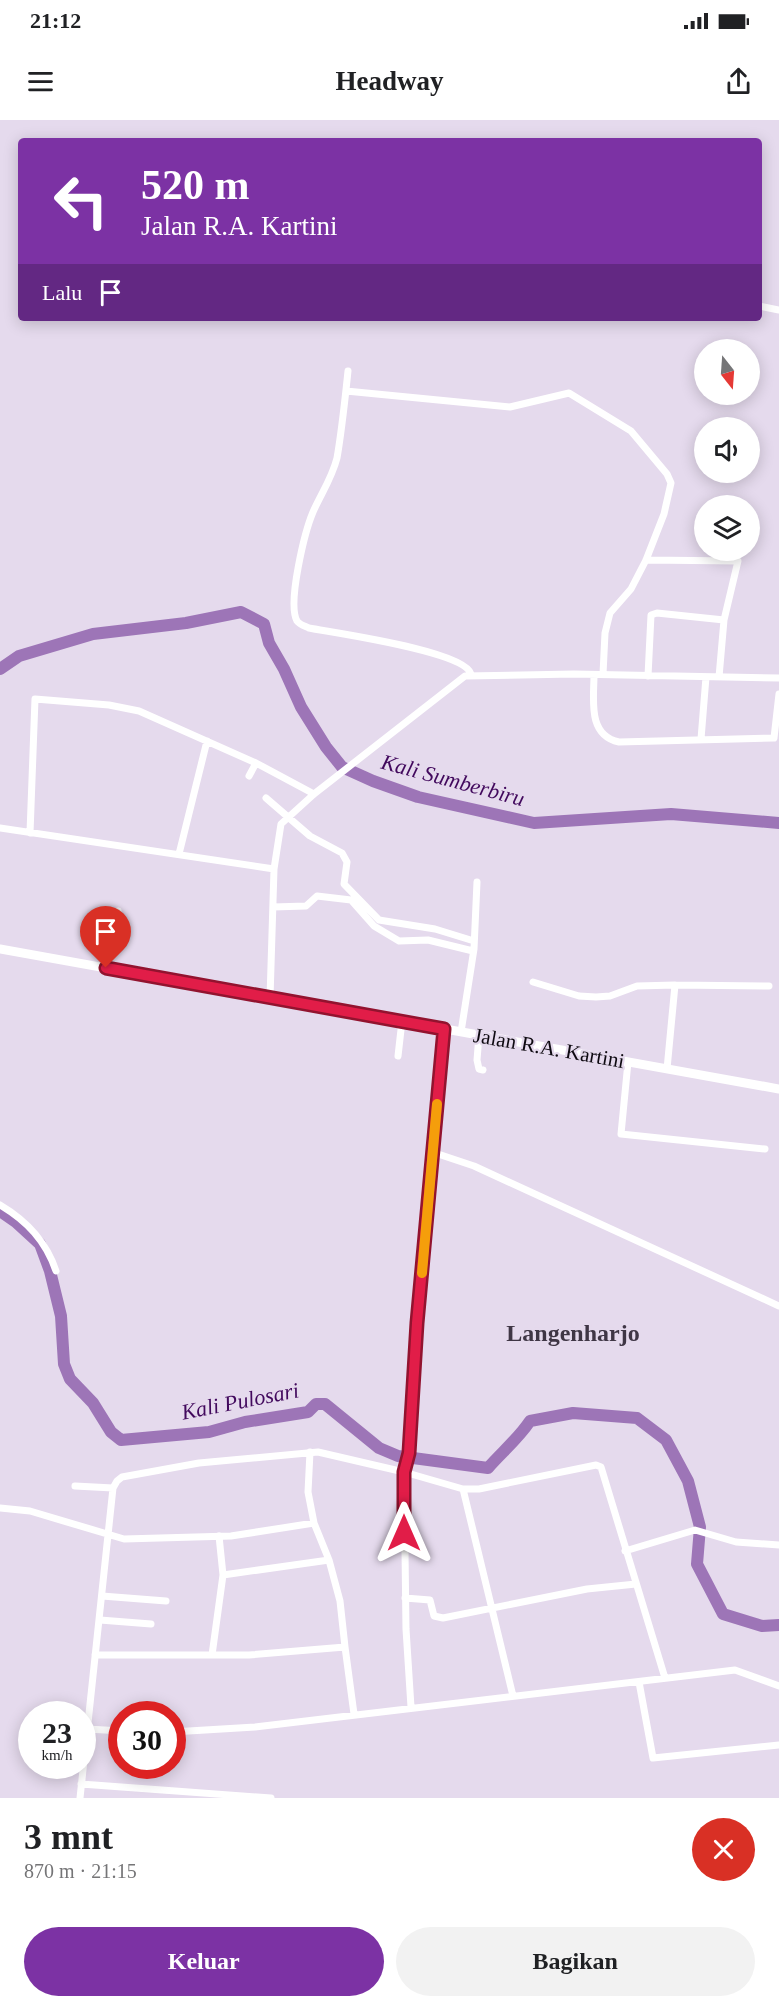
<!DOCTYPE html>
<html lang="id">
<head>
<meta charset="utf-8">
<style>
  :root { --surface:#fff; --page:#f2f2f2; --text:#202124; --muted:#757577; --accent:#7c32a4 }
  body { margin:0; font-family:Georgia,serif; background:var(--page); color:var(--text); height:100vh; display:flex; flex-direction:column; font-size:22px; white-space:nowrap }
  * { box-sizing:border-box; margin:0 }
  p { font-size:20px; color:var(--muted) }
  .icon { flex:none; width:33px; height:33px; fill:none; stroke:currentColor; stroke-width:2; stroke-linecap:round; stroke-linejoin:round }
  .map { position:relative; height:1678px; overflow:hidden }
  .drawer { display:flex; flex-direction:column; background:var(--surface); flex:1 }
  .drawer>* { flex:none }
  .hud { position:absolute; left:18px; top:18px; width:744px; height:183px; border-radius:6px; box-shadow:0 3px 15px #0003; background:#7c32a4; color:#fff; overflow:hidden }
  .needle { width:39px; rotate:163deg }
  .buttons { position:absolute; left:694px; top:219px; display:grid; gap:12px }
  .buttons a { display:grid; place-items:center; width:66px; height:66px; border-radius:50%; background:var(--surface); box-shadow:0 3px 15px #0003; font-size:30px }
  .speed { position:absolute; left:18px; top:1581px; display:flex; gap:12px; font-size:30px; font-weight:700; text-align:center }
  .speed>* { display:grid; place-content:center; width:78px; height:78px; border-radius:50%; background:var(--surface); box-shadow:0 3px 15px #0003; line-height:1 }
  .speed small { font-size:15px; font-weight:400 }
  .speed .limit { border:9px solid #d22; background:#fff; color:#111 }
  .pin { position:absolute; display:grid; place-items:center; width:51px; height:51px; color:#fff; margin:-62px -26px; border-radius:50% 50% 50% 0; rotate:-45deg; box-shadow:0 0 6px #0007 }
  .pin .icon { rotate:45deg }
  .me { position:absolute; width:66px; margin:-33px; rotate:0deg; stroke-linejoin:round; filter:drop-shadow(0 0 4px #0008) }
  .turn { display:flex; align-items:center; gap:21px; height:126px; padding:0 24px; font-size:27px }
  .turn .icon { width:78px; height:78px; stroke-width:2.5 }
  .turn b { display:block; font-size:42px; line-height:51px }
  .then { display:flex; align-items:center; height:57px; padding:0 24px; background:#0003; gap:12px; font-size:22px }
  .round { display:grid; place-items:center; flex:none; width:63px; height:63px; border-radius:32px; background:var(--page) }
  .summary { display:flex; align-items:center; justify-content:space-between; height:102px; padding:0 24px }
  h1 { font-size:36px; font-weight:700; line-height:45px }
  .primary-button { display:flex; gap:12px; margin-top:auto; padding:12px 24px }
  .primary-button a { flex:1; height:69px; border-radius:36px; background:var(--accent); color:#fff; font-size:24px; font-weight:700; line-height:69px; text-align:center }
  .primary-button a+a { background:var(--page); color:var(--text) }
  .status { display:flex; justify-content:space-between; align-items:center; height:42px; padding:0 30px; background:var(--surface); direction:ltr }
  .status svg { height:16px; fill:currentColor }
  header { display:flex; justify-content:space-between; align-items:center; height:78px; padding:0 24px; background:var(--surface); font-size:27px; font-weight:700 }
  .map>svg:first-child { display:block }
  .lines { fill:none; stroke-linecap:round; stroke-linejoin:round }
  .river { stroke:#9d75b7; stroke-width:12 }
  .minor { stroke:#fff; stroke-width:7 }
  .major { stroke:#fff; stroke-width:9 }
  .route-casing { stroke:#92132f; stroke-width:15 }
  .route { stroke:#e11d48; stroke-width:10 }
  .slow { stroke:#f59e0b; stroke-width:10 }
  .labels { text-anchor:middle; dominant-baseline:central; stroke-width:4.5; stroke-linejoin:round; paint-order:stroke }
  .street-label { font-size:21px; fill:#0e0a11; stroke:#e5daed }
  .water-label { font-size:22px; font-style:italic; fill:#42095d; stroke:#e5daed }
  .quarter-label { font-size:24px; font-weight:bold; fill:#3f3645; stroke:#e5daed }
</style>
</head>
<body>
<div class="status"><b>21:12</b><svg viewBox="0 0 49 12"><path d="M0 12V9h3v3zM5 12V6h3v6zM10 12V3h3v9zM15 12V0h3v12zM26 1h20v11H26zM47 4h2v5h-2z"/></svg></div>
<header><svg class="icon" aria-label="menu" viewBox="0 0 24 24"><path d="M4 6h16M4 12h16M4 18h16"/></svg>Headway<svg class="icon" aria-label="share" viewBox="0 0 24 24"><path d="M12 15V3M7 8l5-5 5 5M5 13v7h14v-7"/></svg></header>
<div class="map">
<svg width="779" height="1678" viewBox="0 0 779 1678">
  <rect width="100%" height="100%" fill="#e5daed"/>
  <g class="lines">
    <path class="river" d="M0 549 19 536 93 514 186 503 241 492 264 504 269 523 284 549 301 587 326 627 342 647 373 661 418 677 534 703 671 694 779 703
      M0 1091 16 1102 40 1124 50 1151 61 1196 64 1244 70 1259 93 1283 111 1312 121 1320 209 1312 245 1302 308 1292 316 1284H325L379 1328 398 1336 488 1348C502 1332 518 1319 530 1301L573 1293 637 1298 666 1320 688 1361 700 1407 697 1444 723 1494 762 1506 779 1505"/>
    <path class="minor" d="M759 186 779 190
      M348 251C345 279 342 309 337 338 332 358 321 374 313 392 305 411 287 483 297 501 300 505 305 506 309 508 335 513 465 531 471 554
      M346 271 510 287 569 273 631 311 667 354 671 363 664 394 646 440 631 469 610 493 605 513 603 554
      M646 440 738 441 724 500 719 557
      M594 555C594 579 587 615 619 622L774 618 779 574
      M648 556 651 495 657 493 724 500
      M701 619 706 557
      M249 656 256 643
      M266 678 310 716 342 733 347 742 344 764 379 800 435 809 474 821
      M0 708 274 749
      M30 713 35 579 109 585 139 591 256 643 314 674
      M179 734 207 621
      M273 787 306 786 317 776 351 780 374 806 399 821 428 820 473 831
      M106 848 118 791
      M533 862 579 876 596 877 610 876 637 866 675 865 667 949
      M675 865 769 866
      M270 878 274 749 281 704 314 674 465 556 574 554 779 558
      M461 912 474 829 477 762
      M479 915 477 940 479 949 483 950
      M398 936 402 901
      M628 942 621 1014 765 1029
      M432 1032 474 1046 779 1186
      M0 1085C27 1101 46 1121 56 1151
      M310 1332 308 1372 314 1403
      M75 1366 113 1368
      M463 1369 513 1576
      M0 1388 30 1391 124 1419 231 1416 314 1403 329 1440
      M625 1431 695 1410 736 1422 779 1425
      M223 1455 329 1440 340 1481 345 1527
      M102 1476 166 1481
      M405 1478 430 1480 434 1496 443 1498 587 1469 636 1464
      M100 1500 151 1504
      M95 1535H249L345 1527 354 1594
      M212 1535 223 1455 219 1416
      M639 1562 653 1638 779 1625
      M411 1587 406 1509 404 1352 463 1369H479L596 1345 601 1347 665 1558
      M87 1609 122 1611
      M172 1612 255 1607 735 1550 779 1566
      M81 1664 271 1678
      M80 1678 113 1368 117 1361 122 1357 199 1343 318 1332 404 1352 409 1333 417 1203 445 909"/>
    <path class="major" d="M0 829 779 969"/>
  </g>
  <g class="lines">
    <g class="route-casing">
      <path id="route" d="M106 848 444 909 417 1203 409 1333 404 1352V1413"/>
    </g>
    <use href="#route" class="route"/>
    <path class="slow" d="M422 1153 437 984"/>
  </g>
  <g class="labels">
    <g class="street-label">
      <text transform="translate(549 928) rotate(10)">Jalan R.A. Kartini</text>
    </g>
    <g class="water-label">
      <text transform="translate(453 660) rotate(15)">Kali Sumberbiru</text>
      <text transform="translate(240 1281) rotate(-11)">Kali Pulosari</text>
    </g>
    <g class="quarter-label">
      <text x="573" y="1213">Langenharjo</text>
    </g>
  </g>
</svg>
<div class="buttons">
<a><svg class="needle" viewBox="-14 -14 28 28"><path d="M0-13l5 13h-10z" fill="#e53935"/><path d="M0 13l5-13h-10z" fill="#757577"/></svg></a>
<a><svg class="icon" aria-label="sound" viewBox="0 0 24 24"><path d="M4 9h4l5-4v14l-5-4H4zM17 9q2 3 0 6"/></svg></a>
<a><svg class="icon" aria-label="layers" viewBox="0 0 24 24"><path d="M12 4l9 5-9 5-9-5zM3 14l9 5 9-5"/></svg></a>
</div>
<div class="speed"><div>23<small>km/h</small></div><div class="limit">30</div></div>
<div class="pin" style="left:106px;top:848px;background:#d93025"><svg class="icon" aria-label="arrive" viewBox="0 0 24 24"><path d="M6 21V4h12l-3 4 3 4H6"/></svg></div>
<svg class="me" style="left:404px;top:1413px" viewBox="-20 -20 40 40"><path d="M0-17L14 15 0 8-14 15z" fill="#e11d48" stroke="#fff" stroke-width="4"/></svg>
<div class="hud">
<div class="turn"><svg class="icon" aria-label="left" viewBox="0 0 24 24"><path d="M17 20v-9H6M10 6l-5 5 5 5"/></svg><div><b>520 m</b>Jalan R.A. Kartini</div></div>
<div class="then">Lalu<svg class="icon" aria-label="arrive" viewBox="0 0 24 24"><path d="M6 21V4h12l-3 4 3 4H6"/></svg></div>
</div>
</div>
<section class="drawer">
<div class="summary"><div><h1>3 mnt</h1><p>870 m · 21:15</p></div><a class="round" style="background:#d93025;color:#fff"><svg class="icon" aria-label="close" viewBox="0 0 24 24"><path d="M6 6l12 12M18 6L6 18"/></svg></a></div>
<div class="primary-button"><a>Keluar</a><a>Bagikan</a></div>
</section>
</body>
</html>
